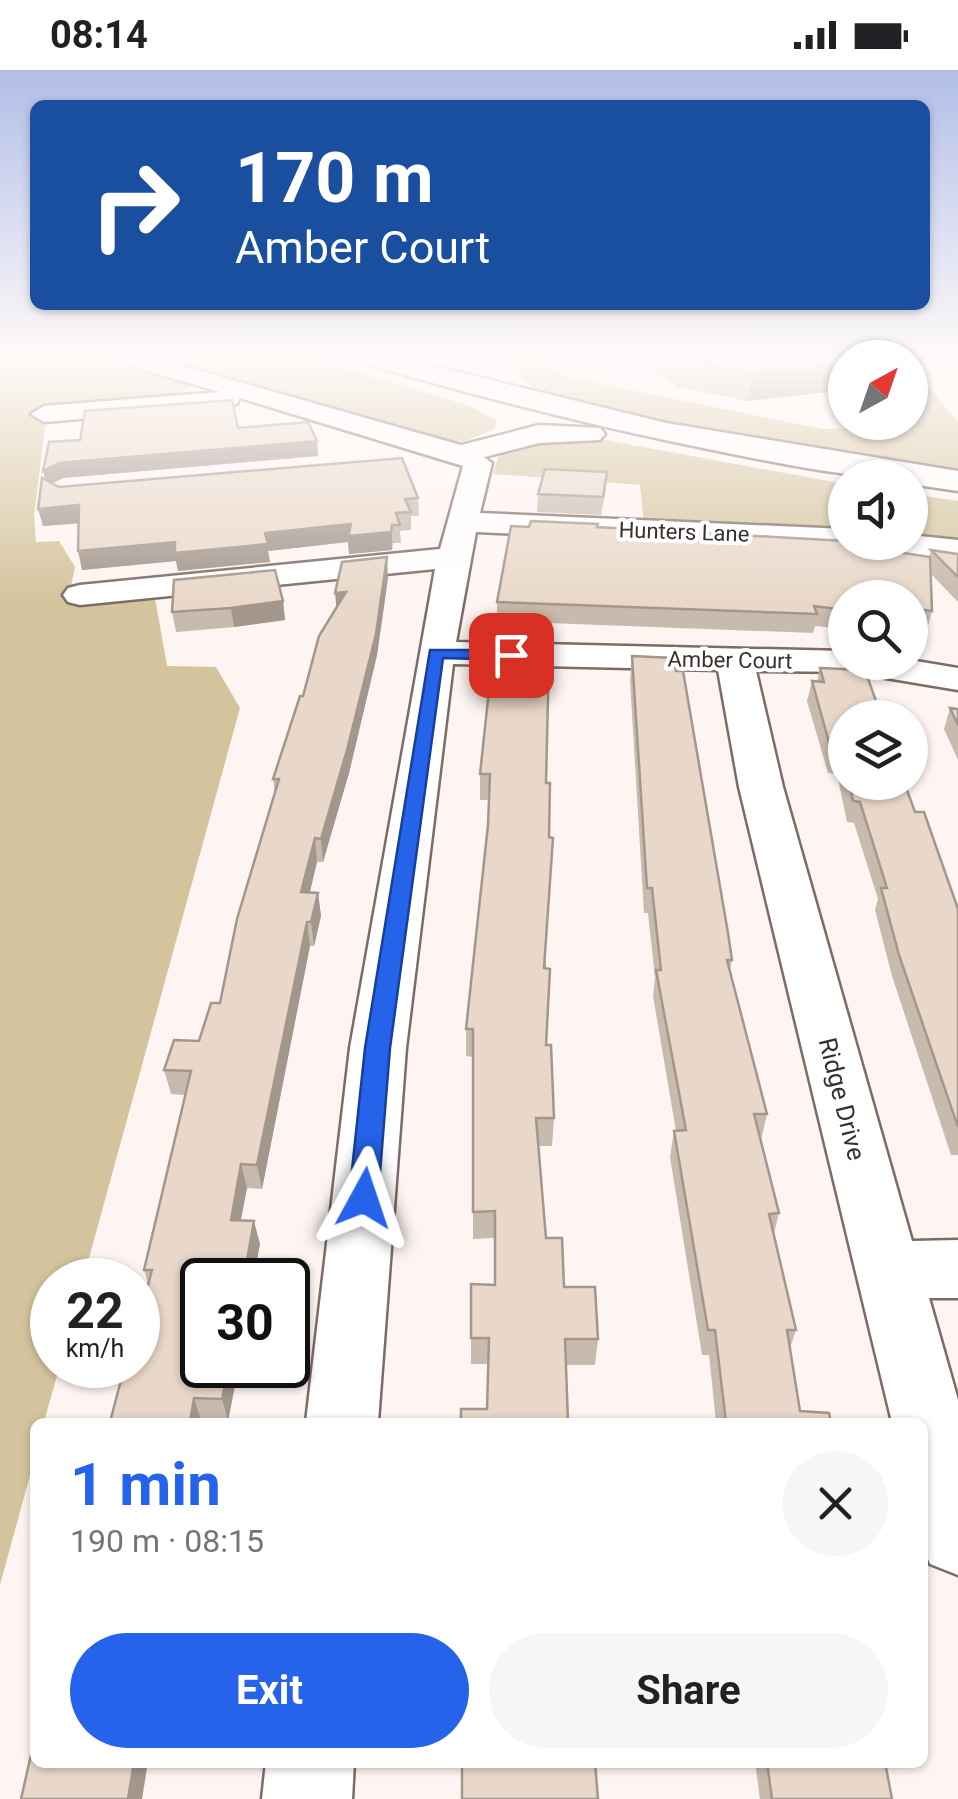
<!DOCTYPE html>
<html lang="en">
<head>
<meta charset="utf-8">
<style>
  :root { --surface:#fff; --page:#f6f6f6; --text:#202124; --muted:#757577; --accent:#2563eb }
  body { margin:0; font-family:Roboto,sans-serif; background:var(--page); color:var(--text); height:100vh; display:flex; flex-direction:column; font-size:38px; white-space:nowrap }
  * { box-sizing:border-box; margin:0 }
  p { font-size:32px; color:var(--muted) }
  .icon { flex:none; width:55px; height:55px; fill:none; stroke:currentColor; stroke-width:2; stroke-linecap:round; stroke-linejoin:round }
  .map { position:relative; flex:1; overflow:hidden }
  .details { position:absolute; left:30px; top:1348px; width:898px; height:350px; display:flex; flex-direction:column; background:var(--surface); border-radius:15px; box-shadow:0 2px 8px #0004 }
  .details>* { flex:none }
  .banner { position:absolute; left:30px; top:30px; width:900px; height:210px; border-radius:15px; box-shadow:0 2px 8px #0004; background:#1a4fa0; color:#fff; overflow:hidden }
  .needle { width:65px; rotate:40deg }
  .buttons { position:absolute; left:828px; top:270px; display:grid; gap:20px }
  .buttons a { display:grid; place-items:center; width:100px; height:100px; border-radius:50%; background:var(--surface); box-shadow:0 2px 8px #0004; font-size:50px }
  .speed { position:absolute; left:30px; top:1188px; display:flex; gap:20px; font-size:50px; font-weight:700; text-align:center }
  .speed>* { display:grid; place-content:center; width:130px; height:130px; border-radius:50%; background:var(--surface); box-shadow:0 2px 8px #0004; line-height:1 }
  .speed small { font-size:25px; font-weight:400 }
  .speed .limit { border:5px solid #111; border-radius:15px; background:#fff; color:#111 }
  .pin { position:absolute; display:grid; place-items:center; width:85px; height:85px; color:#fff; margin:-42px; border-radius:20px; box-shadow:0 5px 15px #0006 }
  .me { position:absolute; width:110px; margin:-55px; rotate:5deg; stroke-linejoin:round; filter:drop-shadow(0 0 8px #0008) }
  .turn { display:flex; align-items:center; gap:35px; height:210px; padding:0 40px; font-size:45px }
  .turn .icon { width:130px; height:130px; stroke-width:2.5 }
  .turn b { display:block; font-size:70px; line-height:85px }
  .round { display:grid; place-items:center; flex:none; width:105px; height:105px; border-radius:52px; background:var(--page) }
  .head { display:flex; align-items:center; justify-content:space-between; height:170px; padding:0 40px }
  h1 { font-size:60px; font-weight:700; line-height:75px; color:var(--accent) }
  .cta { display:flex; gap:20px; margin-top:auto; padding:20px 40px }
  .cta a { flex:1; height:115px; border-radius:60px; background:var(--accent); color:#fff; font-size:40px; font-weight:700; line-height:115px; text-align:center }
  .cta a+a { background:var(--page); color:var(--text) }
  .status { display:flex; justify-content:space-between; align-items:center; height:70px; padding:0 50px; background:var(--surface); direction:ltr }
  .status svg { height:28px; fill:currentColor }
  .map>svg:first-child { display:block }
  .green { fill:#d4c49d }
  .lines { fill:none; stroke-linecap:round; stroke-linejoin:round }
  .minor-casing { stroke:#7f6b65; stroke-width:5 }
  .highway-casing { stroke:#7f6b65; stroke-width:5 }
  .minor { fill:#fff; fill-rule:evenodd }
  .highway { fill:#fff; fill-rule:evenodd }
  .wall { fill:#c8baad }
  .shaded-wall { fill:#a3978d }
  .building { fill:#e9d8c9; stroke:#a3978d; stroke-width:2.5 }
  .route { fill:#2563eb; stroke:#184099; stroke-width:2.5 }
  .labels { text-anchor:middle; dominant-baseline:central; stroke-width:8; stroke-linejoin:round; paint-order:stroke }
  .far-street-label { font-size:22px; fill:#39302e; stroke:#fff }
  .street-label { font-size:25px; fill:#39302e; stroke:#fff }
</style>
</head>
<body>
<div class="status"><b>08:14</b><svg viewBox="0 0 49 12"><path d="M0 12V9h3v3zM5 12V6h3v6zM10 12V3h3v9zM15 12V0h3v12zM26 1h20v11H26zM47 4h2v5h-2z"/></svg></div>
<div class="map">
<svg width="958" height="1729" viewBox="0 0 958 1729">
  <rect width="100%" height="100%" fill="#fef5f2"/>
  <path class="green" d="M0 290H116L191 315 175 327 47 341 34 446 36 472 59 471 75 497 71 516 80 529 155 528 167 596 216 597 240 638 83 1210H52V1295H60L44 1352H35V1387L0 1515Z
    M162 290H317L470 336 496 350 495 359 463 372 447 370Z
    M514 290H543L563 306 822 359 897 357 910 352V295L958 352V405L580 335C555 327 517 319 514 290Z
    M572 364 845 414V462L644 453 640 415 493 404 501 378Z
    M910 424 958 431V473L910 467Z"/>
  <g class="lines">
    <g class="minor-casing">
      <path id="minor" d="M124 290H162L471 378 492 393 480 443 845 459V472H858L845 479 476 462 456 572 845 581V592L910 590 958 598V620L850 602 756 601 783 717 912 1171 958 1170V1228H929L958 1330V1505L930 1494 922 1474V1352H892L739 717 718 600 453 594 406 978 378 1352H306L350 978 435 499 80 535 68 532 63 525 68 518 80 515 440 479 463 396 240 328 237 334 228 337 44 352 31 344 44 336 220 322 127 295Z
        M910 465 958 470V490L888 482 877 479 872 472H910Z
        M266 1692H354L352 1729H262Z"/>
    </g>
    <g class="highway-casing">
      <path id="highway" d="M366 290H409L666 353 958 401V421L910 414V408C844 408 778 393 713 380 597 357 483 328 370 295Z
        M539 355 600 358 605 364 600 370 539 373 461 393 450 390 446 384 450 378Z"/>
    </g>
    <use href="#minor" class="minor"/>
    <use href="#highway" class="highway"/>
  </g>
  <path class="wall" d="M641 290H845V320L748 331 677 317Z
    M238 358 317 371 318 386 63 408 53 413 59 417 418 428 419 446H411V460L400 461 401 473H393L392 480 349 484 348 472 268 481 270 492 178 501 176 491 82 500 79 453 43 456 45 409Z
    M606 419 601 445 537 442 538 424Z
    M529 457H598L890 481 929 487 931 480 958 484V532L930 503 932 541 927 560 914 558 911 567H910V528H845V559L815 556 813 563 497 551V532Z
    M388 508 377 585 349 703 323 792H317L310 822 318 823 321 846 314 876H310L262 1119 247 1118 241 1150 260 1174 253 1210H202V1295H239L228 1351 201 1350V1352H110L148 1213 144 1200 185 1025 171 1024 164 1000 199 971 220 933 275 723 273 709 303 626Z
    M283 531 285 550 234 557 176 562 172 542Z
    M632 586 732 890 730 900 767 1044 761 1070 779 1143 774 1163 796 1260 790 1278 800 1341 831 1352H716L709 1285H702L670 1087 674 1061H676L653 926 655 908 648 843H644L630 610Z
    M492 592 546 713V975L554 1048 552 1076H538L546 1168 564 1217 598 1269 595 1295H566L487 1339 488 1294H471V1214L495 1215 494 1168 473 1169V987L466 986V959L488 755 489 730H480V704Z
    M820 598 845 648V712H904L915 742 958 839V1085H951L892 906 875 840 878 829 854 753 847 752 837 704 828 703 807 631 812 611 817 612Z
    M950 638 958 639V690L944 659Z
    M755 1692H885L892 1729H760Z"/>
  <path class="shaded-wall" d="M845 293V320L748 331 752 303Z
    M317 371 318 386 63 408 47 416 43 401 59 393Z
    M79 435 83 453 43 456 38 439Z
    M351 454 392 455V480L349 484 348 472 268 481 270 492 178 501 176 491 82 500 78 481Z
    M387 487 388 508 377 585 349 703 323 792 321 769Z
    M346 522 337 544 335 523Z
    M283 531 285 550 234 557 231 538Z
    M315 768 317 792 304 846 301 822Z
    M318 823 321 846 314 876 311 852Z
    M307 852 310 876 262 1119 257 1095Z
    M241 1094 247 1118 236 1174 231 1150Z
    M254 1151 260 1174 253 1210H247L245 1202Z
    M229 1295H239L228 1351 222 1329Z
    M194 1328 201 1350V1352H190Z
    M134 1692H148L142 1729H128Z"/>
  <path class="building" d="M683 290H845V293L752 303Z
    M232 330 238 358 308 352 317 371 59 393 43 401 49 372 80 370 85 341Z
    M402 388 418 428 405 429 411 442 396 443 400 455H392L391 462 348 466 351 454 265 463 268 474 175 483V472L78 481 79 435 38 439 42 408 59 417Z
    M545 399 607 402 603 427 538 424Z
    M531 451 598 454 597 457 845 471V472L888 473 890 481 930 487 932 541 916 539V548L910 547V528H845V540L814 536 817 544 497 532 511 456 529 457Z
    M931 480 958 484V507Z
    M387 487 376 564 347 680 321 769 315 768 301 822 318 823 311 852H307L257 1095 241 1094 231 1150 254 1151 245 1202H227L225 1210H202V1295H229L222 1329 194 1328 190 1352H110L125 1295H138V1252L152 1200H144L191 1001 164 1000 174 970 199 971 211 933H220L237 849 279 709H273L300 626H303L319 566 346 522 335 523 342 492Z
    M275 500 283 531 231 538 172 542 174 510Z
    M513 584 549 585 546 713H550L549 767 553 768 544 898 550 899 546 975H551L554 1048H536L546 1168H562L564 1217H595L598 1269H565L568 1352H461V1339H487L489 1268H471V1214L495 1215V1141L473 1142V959H466L488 755 490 704H480L492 592 512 593Z
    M632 586 674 588 676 601H683L728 863 732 890H727L767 1044H754L779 1143 769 1144 796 1260H787L800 1341 829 1343 831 1352H726L715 1260H708L674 1061 686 1060 656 900H661L652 818H647Z
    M820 598 865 600 882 648H845V696L842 683H832L812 611 824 612Z
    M950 638 958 639V655Z
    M849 712H904L915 742H924L958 839V1057L899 885 881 818H887L860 732 853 731Z
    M35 1667V1692H134L128 1729H21Z
    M462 1692H595L598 1729H462Z
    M767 1692H885L892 1729H772Z"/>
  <linearGradient id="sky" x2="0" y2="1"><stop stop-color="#b1bee8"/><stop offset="0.54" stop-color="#fffaf9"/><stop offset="1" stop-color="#fffaf9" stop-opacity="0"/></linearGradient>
  <rect width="958" height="533" fill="url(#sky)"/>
  <path class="route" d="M430 580H511L519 585 511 590 443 588 390 978 378 1128 374 1136 364 1140 353 1136 349 1128 365 978Z"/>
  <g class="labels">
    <g class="far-street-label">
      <text transform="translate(684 462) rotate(2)">Hunters Lane</text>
      <text transform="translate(730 590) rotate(1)">Amber Court</text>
    </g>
    <g class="street-label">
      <text transform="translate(842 1029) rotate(76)">Ridge Drive</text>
    </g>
  </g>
</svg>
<div class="buttons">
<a><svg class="needle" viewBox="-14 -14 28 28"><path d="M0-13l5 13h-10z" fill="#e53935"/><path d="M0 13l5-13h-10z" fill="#757577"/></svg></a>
<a><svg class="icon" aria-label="sound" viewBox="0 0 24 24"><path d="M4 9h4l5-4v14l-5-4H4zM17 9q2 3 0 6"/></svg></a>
<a><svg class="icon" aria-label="search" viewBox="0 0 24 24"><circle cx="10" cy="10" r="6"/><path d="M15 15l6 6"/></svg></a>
<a><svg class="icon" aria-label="layers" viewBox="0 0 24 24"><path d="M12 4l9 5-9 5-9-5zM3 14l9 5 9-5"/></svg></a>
</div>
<div class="speed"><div>22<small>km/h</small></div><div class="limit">30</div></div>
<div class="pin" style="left:511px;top:585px;background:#d93025"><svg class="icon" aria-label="arrive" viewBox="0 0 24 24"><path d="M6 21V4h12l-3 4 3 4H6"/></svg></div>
<svg class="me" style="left:364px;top:1128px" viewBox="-20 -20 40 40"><path d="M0-17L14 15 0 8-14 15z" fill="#2563eb" stroke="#fff" stroke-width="4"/></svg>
<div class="banner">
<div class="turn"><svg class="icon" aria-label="right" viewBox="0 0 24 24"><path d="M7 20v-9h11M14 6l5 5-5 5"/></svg><div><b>170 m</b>Amber Court</div></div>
</div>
<section class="details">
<div class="head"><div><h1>1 min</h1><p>190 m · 08:15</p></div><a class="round"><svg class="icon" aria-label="close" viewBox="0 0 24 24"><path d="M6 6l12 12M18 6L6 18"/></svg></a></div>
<div class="cta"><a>Exit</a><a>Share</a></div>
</section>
</div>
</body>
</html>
